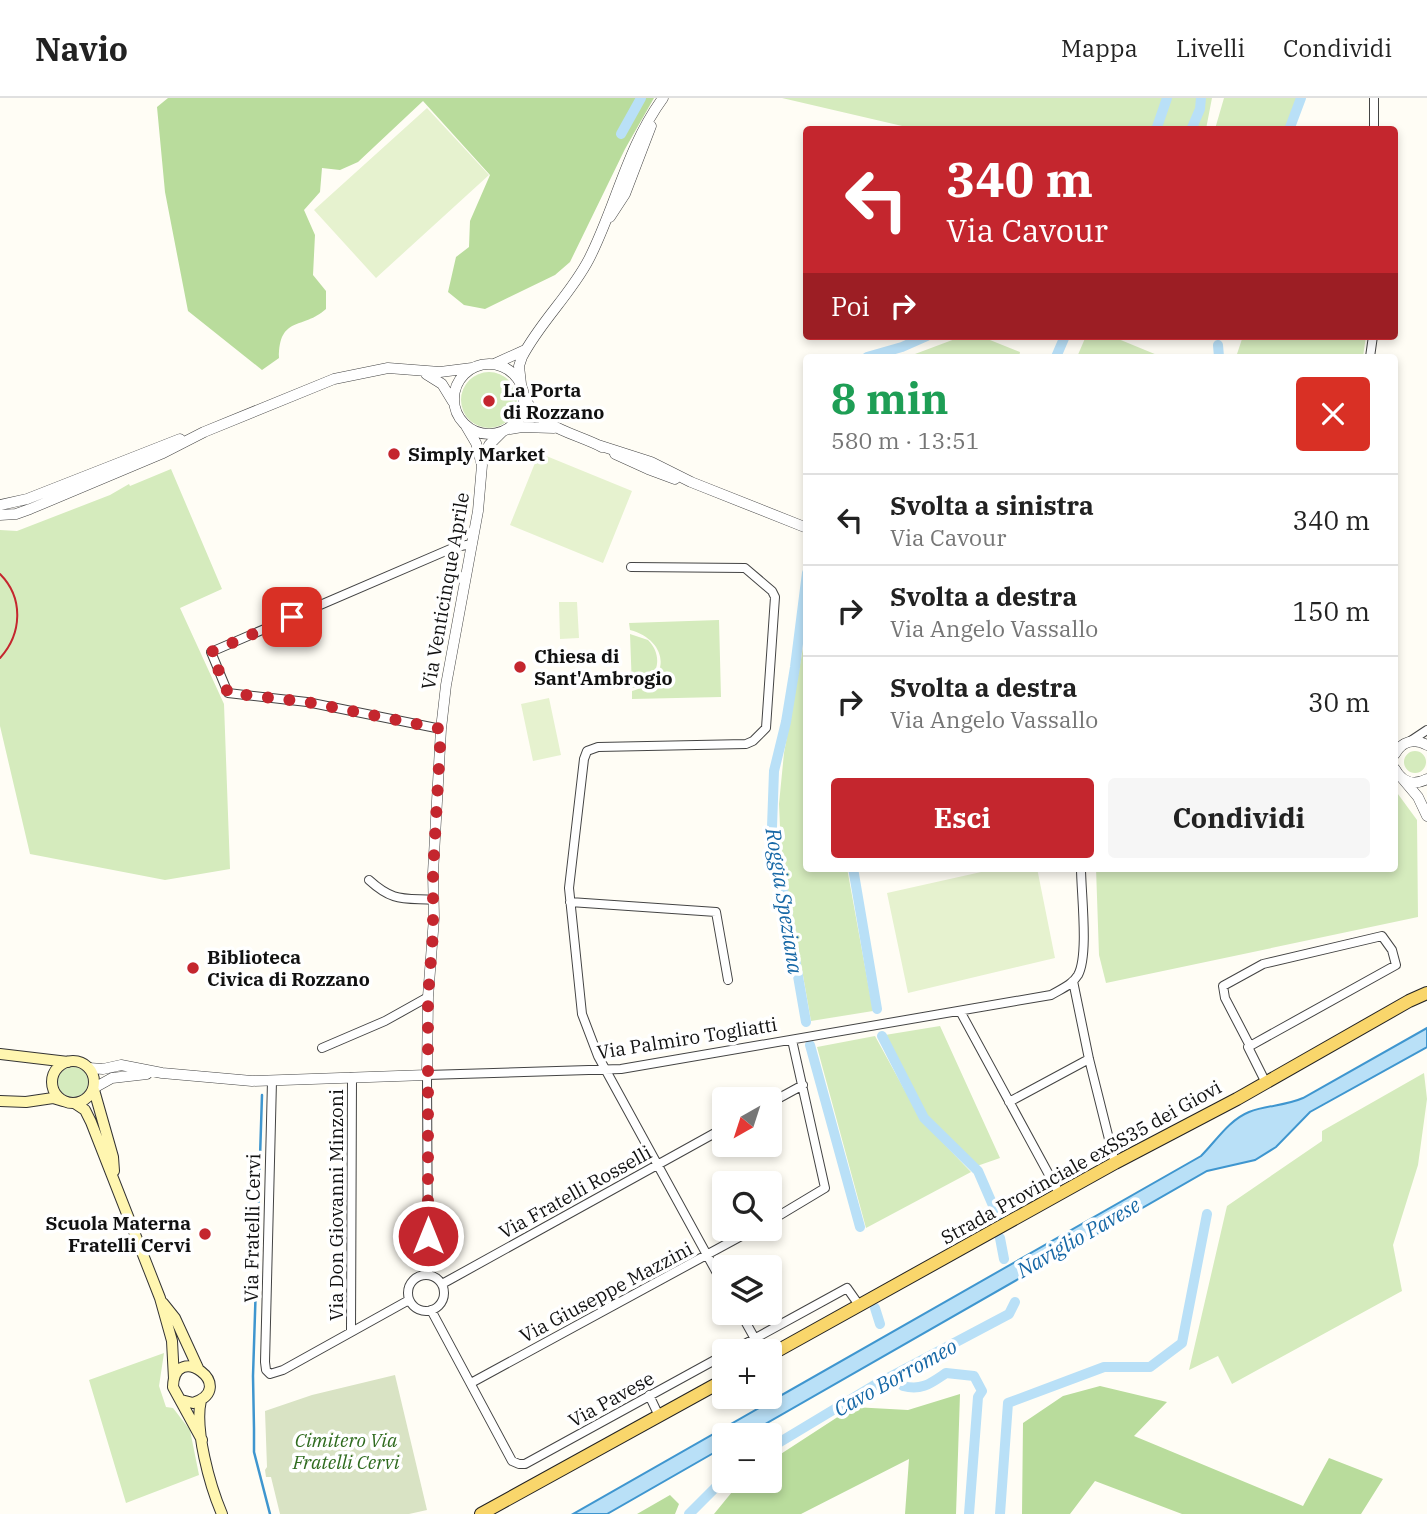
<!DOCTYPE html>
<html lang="it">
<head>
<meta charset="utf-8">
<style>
  :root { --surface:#fff; --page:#f6f6f6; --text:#222; --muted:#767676; --line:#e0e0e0; --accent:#c4262e }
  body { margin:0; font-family:"IBM Plex Serif",serif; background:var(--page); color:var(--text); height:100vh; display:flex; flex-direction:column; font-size:26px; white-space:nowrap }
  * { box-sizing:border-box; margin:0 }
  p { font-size:23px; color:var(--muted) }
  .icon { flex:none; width:38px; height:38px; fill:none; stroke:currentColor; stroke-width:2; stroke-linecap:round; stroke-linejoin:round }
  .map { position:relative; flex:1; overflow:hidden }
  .panel { position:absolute; left:803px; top:256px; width:595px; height:518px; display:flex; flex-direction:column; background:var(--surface); border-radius:7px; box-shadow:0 4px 10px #0003 }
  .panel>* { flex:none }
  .hud { position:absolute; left:803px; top:28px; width:595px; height:214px; border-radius:7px; box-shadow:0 4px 10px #0003; background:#c4262e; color:#fff; overflow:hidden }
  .needle { width:46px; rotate:219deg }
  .tools { position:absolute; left:712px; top:989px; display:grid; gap:14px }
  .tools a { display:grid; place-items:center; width:70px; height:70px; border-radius:7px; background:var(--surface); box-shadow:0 4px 10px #0003; font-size:35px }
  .pin { position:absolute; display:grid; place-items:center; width:60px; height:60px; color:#fff; margin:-30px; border-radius:14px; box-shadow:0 4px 10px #0006 }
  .me { position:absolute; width:77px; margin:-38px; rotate:0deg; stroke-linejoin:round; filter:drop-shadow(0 0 5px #0008) }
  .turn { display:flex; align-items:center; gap:24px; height:147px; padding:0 28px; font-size:32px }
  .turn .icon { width:91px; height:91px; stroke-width:2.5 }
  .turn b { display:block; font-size:49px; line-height:60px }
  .then { display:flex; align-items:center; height:66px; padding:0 28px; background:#0003; gap:14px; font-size:26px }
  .round { display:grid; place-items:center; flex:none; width:74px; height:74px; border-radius:7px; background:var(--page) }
  .headline { display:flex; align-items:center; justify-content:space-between; height:119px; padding:0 28px }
  h1 { font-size:42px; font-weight:800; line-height:52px; color:#1e9e55 }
  .primary-button { display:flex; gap:14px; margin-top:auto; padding:14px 28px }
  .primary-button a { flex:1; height:80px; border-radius:7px; background:var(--accent); color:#fff; font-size:28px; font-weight:800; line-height:80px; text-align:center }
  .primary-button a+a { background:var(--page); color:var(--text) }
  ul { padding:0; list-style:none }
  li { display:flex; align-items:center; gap:21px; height:91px; padding:0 28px; border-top:2px solid var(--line) }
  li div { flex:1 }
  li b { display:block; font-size:26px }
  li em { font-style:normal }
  header { display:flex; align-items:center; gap:42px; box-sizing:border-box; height:98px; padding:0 35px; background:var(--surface); border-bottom:2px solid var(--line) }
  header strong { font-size:33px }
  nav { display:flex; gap:38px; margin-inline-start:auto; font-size:24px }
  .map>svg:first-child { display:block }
  .green { fill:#d5ebbd }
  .forest { fill:#b9dc9c }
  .cemetery { fill:#d9e3c4 }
  .pitch { fill:#e6f2cf }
  .water { fill:#b9e0f7; stroke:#3f96cf; stroke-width:2 }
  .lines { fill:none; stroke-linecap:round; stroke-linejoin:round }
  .stream { stroke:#3f96cf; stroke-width:2.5 }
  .canal { stroke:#b9e0f7; stroke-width:10 }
  .minor-casing { stroke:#444; stroke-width:10 }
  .tertiary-casing { stroke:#444; stroke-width:11 }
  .secondary-casing { stroke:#333; stroke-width:12 }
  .primary-casing { stroke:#222; stroke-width:14 }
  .minor { stroke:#fff; stroke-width:8 }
  .tertiary { stroke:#fff; stroke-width:10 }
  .secondary { stroke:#fff6b0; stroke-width:10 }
  .primary { stroke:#f9d66b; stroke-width:12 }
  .tram { stroke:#c4262e; stroke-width:2 }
  .route { stroke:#c4262e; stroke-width:12; stroke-dasharray:0 21.6 }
  .poi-dot { fill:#c4262e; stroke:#fff; stroke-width:2.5 }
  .labels { text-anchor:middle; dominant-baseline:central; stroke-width:7; stroke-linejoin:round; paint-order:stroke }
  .poi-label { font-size:19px; font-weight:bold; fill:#111; stroke:#fff; text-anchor:start }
  .street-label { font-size:19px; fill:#111; stroke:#fff }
  .park-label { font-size:19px; font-style:italic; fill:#2f6b1f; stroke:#fff }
  .water-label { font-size:21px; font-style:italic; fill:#1768a6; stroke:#fff }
</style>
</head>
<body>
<header>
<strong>Navio</strong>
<nav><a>Mappa</a><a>Livelli</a><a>Condividi</a></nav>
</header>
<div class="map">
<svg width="1427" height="1416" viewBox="0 0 1427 1416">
  <rect width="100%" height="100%" fill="#fffdf5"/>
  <path class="green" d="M782 0H1212L1206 31H915Z
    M1224 0H1298L1286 31H1215Z
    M963 238H980L1020 254 1019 259H907Z
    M1086 238H1111L1162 259H1077Z
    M1243 238H1366L1363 259H1236Z
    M461 302a28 28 0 1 1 56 0a28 28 0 1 1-56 0Z
    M171 371 222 491 180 510 224 606 230 771 165 782 30 756 0 628V432L17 433 110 397 129 386 130 388Z
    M719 522 721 599 632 601V593C673 582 668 542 630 532L629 525Z
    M807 528V770H847L873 913 811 923 781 752 779 706 784 655Z
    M630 536 648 542C666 560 656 586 632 590Z
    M1404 664a11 11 0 1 1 22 0a11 11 0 1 1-22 0Z
    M1395 692 1417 722 1418 819 1106 885 1099 857 1096 770H1395Z
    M940 928 1000 1060 977 1068 926 1016 885 937Z
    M875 938 921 1022 971 1074 866 1130 817 949Z
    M58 984a15 15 0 1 1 30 0a15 15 0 1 1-30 0Z
    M1424 975 1427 1001 1418 1067 1393 1147 1402 1193 1232 1286 1218 1258 1189 1272 1227 1108 1322 1043V1033Z
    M164 1255 159 1288 166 1309 173 1310 190 1332 199 1377 126 1405 89 1282Z"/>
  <path class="forest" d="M168 0H654L625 51 570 164 555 177 485 211 464 207 448 194 456 159 469 149 470 123 490 77 423 3 358 64 340 72 322 70 320 94 304 112 315 137 313 177 326 193V211C303 232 279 217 279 260L262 272 188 213 165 94 157 9Z
    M1100 1288 1167 1304 1134 1338 1303 1408 1329 1360 1383 1381 1361 1416H1182L1095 1383 1070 1416H1022L1023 1325 1063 1298Z
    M960 1296 956 1416H905L909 1361 801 1416H714L741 1383 770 1382V1363L853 1309 908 1312Z
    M670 1397 679 1406 675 1416H637Z"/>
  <path class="cemetery" d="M395 1277 427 1412 409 1416H280L271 1379H266L265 1372 267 1369 265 1313 312 1297Z"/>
  <path class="pitch" d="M427 10 489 77 376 180 314 112Z
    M539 355 632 393 603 465 510 427Z
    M577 504 579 540 560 541 559 504Z
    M549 600 561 657 533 663 521 606Z
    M999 770H1037L1055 860 908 895 887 795Z"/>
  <path class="water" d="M1427 930V949L1310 1014 1276 1049 1255 1062 1207 1073 746 1337H724V1349L607 1416H573L1201 1058C1216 1043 1229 1022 1249 1014 1267 1007 1285 1008 1303 1000Z"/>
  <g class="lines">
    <path class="stream" d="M262 997 253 1278 254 1331V1354L270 1416"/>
    <path class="canal" d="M1156 32 1167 0
      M1191 32 1200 11 1201 0
      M1289 32 1301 0
      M621 36 641 0
      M1218 247 1219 259
      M867 259 902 249 927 238
      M1056 259 1065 238
      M853 770 877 911
      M806 924 772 729 774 673 786 624 795 569 807 475
      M882 938 924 1020 978 1073 998 1119
      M810 947 860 1129
      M1000 1140 1004 1161
      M875 1210 880 1226
      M903 1288C922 1293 931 1285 946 1275L974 1278 982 1293 978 1299 969 1416
      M770 1350 873 1288 1009 1216 1015 1204
      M689 1416 724 1381
      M1000 1416 1008 1305 1104 1269H1150L1182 1245 1207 1116"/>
    <g class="minor-casing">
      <path id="minor" d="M1374 32V0
        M1370 259 1373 238
        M631 469 745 470 772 493 775 499 766 630 753 643 746 646 598 649 587 653 584 661 569 790 582 916 598 958 724 1188
        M441 631 307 604 228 595 211 554 455 449 472 446
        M1412 642 1427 632
        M369 782C393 804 403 800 433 802
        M570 804 716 814 728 882
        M1073 883 1089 961 1115 1065
        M960 913 1060 1097
        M1250 948 1225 900 1223 888 1263 866 1382 838 1392 852 1396 867 1250 948 1248 949 1266 985
        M322 950 385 923 428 899
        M272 983 265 1264 266 1272 270 1276 283 1272 409 1202
        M1009 1004 1089 961
        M770 1005 803 987
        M770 1123 825 1090 792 942
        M428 1176 427 977 621 971 1051 897C1061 891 1072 887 1078 877 1089 857 1081 795 1081 770
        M408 1195a18 18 0 1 1 36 0a18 18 0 1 1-36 0Z
        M442 1186 724 1030
        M431 1212 512 1363 519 1366H525L724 1257
        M740 1214 755 1241
        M351 1234 352 979
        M732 1253 847 1190 859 1207
        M471 1285 756 1130
        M649 1297 659 1318"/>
    </g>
    <g class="tertiary-casing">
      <path id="tertiary" d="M610 119 625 96 651 28
        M454 301a35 35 0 1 1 70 0a35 35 0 1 1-70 0Z
        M494 266 525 252
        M426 276 442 286 453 304
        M521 286 519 268 522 259C540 224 571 196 589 161 616 108 627 49 663 0
        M525 300C539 330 575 335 602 349
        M510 331 522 329 554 330
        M598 347 651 364 691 384 807 430
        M615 356 648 371 675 381
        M482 362 489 347 502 334
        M0 407 27 401 180 341
        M0 417 16 416 30 411 161 356 204 334 334 281 388 270 440 274 472 270
        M1395 656C1402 643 1414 640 1427 647
        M1395 671C1402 684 1414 688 1427 681
        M1402 680 1418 699 1427 718
        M89 970 103 971 121 967 162 975 252 983 427 977 428 899 434 820 433 775 441 631 446 587 478 413 482 367 476 345 466 328
        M94 990 112 980 147 976"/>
    </g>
    <g class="secondary-casing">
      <path id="secondary" d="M0 956 68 964
        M52 984a21 21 0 1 1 42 0a21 21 0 1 1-42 0Z
        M94 992 113 1059 114 1073
        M0 1003 26 1004 53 1000 63 1003
        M76 1006 85 1012 91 1024 160 1200 172 1243 174 1281
        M163 1205 175 1220 198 1270
        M181 1302 193 1305C240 1290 174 1241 173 1289L202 1342
        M201 1302C194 1331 210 1388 222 1416"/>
    </g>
    <g class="primary-casing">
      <path id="primary" d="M770 1257 1115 1065 1237 1001 1409 903 1427 895
        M481 1416 724 1282"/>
    </g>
    <use href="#minor" class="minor"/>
    <use href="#tertiary" class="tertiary"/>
    <use href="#secondary" class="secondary"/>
    <use href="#primary" class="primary"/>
    <path class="tram" d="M0 476C24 500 22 536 0 560"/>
  </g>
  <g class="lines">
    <path class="route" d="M292 519 211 554 228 595 307 604 441 631 433 775V836L428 899V1138"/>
  </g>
  <g class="poi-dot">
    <circle cx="489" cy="303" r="7"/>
    <circle cx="394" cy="356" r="7"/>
    <circle cx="520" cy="569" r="7"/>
    <circle cx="193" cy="870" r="7"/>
    <circle cx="205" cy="1136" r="7"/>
  </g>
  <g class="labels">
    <g class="poi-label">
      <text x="503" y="292">La Porta<tspan x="503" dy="22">di Rozzano</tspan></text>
      <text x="408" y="356">Simply Market</text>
      <text x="534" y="558">Chiesa di<tspan x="534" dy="22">Sant'Ambrogio</tspan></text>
      <text x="207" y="859">Biblioteca<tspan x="207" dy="22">Civica di Rozzano</tspan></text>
      <text x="191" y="1125" text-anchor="end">Scuola Materna<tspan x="191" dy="22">Fratelli Cervi</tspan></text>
    </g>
    <g class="street-label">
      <text transform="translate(445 493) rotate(-80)">Via Venticinque Aprile</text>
      <text transform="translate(687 940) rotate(-9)">Via Palmiro Togliatti</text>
      <text transform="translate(1081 1064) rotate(-29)">Strada Provinciale exSS35 dei Giovi</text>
      <text transform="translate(575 1094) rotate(-29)">Via Fratelli Rosselli</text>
      <text transform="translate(336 1107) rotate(-90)">Via Don Giovanni Minzoni</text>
      <text transform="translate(252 1130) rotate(-89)">Via Fratelli Cervi</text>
      <text transform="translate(606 1194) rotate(-28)">Via Giuseppe Mazzini</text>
      <text transform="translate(611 1301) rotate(-29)">Via Pavese</text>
    </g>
    <g class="park-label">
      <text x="346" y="1342">Cimitero Via<tspan x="346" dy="22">Fratelli Cervi</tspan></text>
    </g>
    <g class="water-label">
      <text transform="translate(785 803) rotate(81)">Roggia Speziana</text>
      <text transform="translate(1078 1139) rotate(-30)">Naviglio Pavese</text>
      <text transform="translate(895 1279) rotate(-29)">Cavo Borromeo</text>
    </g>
  </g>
</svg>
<div class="tools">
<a><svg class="needle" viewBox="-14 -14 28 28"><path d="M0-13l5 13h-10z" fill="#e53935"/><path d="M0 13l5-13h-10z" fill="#767676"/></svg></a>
<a><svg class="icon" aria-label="search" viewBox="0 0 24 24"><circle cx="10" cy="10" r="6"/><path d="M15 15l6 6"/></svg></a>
<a><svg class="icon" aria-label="layers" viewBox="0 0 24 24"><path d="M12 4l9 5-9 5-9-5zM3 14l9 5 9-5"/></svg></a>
<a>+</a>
<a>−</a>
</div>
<div class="pin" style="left:292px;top:519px;background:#d93025"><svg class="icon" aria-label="arrive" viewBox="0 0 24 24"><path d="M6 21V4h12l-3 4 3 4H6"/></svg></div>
<svg class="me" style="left:428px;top:1138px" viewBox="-20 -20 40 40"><circle r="17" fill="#c4262e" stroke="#fff" stroke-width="3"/><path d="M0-11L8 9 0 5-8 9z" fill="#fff"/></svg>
<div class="hud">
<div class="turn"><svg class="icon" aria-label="left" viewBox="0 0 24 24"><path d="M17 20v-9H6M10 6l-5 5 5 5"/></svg><div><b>340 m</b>Via Cavour</div></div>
<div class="then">Poi<svg class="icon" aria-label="right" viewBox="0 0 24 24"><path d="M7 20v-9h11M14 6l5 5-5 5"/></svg></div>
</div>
<section class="panel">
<div class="headline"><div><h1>8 min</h1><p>580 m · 13:51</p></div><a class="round" style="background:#d93025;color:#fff"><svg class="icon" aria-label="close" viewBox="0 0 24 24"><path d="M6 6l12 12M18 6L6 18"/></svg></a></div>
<ul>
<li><svg class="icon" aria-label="left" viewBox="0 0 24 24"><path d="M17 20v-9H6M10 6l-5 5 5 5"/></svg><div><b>Svolta a sinistra</b><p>Via Cavour</p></div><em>340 m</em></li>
<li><svg class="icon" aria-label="right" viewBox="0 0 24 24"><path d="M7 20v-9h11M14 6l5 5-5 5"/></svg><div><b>Svolta a destra</b><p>Via Angelo Vassallo</p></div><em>150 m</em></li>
<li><svg class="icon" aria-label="right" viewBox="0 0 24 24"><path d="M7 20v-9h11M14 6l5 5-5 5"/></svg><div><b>Svolta a destra</b><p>Via Angelo Vassallo</p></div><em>30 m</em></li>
</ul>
<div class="primary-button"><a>Esci</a><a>Condividi</a></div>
</section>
</div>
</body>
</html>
